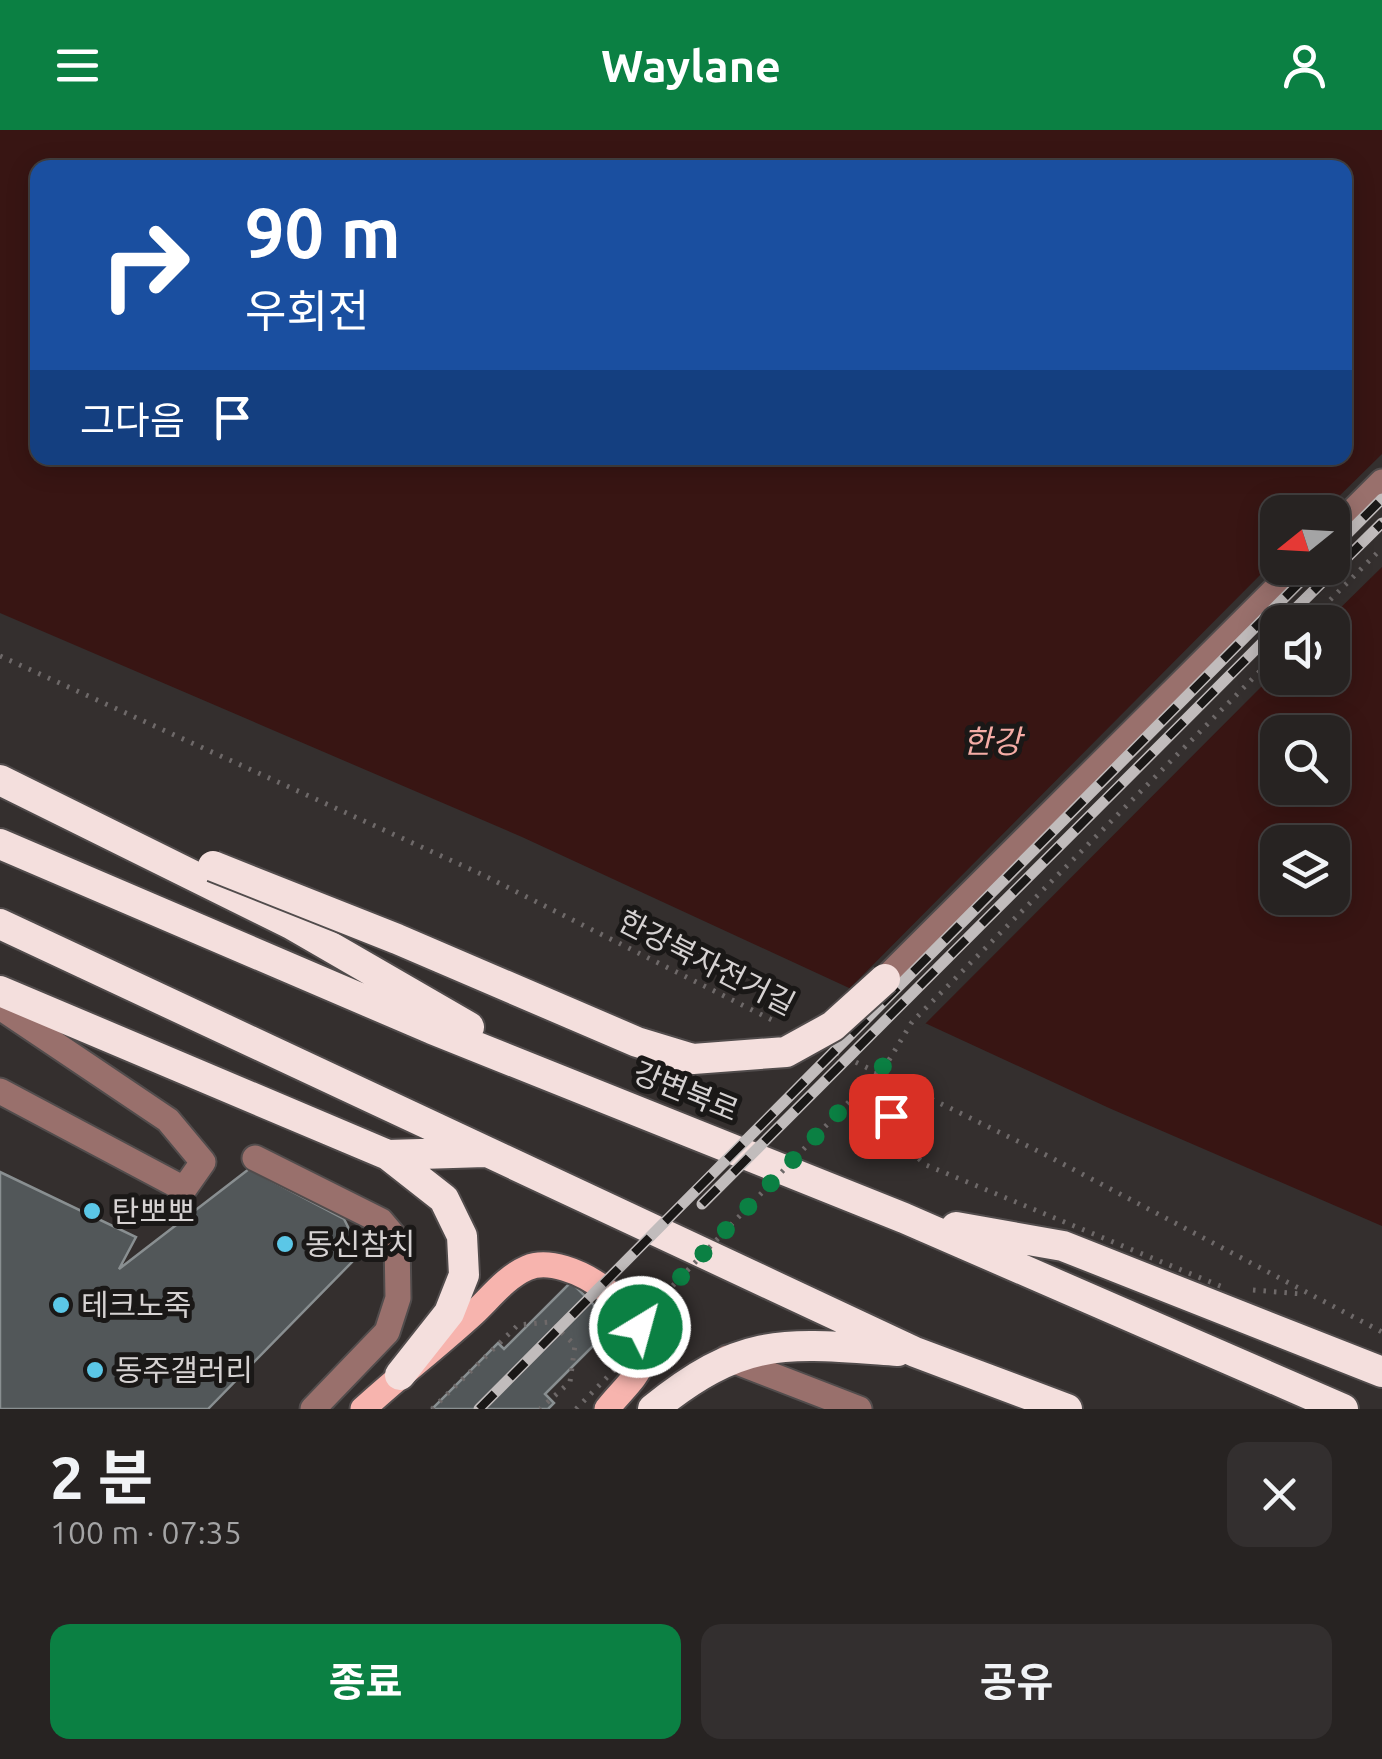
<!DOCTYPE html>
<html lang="ko">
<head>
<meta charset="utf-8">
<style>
  :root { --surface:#272322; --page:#332f2f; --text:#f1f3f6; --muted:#a4a4a5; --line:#434040; --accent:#0b8043 }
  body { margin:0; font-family:Ubuntu,"Noto Sans KR",sans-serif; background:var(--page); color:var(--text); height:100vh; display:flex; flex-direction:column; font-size:38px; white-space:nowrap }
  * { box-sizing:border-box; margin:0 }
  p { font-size:32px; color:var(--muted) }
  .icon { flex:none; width:55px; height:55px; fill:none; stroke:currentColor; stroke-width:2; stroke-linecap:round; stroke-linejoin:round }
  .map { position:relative; height:1279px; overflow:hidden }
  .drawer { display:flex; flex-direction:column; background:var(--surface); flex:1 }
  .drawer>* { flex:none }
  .banner { position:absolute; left:30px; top:30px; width:1322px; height:305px; border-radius:20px; box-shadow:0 5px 25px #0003,0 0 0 2px var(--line); background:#1a4fa0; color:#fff; overflow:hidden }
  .needle { width:65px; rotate:252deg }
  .tools { position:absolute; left:1260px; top:365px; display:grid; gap:20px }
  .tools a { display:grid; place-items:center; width:90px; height:90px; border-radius:20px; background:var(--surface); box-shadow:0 5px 25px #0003,0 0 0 2px var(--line); font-size:50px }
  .pin { position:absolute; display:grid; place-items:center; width:85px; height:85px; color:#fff; margin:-42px; border-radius:20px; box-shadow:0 5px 15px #0006 }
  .me { position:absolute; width:110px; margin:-55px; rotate:37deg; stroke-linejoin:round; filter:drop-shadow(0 0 8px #0008) }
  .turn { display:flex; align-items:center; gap:35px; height:210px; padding:0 50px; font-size:45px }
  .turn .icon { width:130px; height:130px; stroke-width:2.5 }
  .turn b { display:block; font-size:70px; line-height:85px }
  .then { display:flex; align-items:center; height:95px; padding:0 50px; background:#0003; gap:20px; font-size:38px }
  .round { display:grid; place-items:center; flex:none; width:105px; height:105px; border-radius:20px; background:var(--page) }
  .summary { display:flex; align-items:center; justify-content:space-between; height:170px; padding:0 50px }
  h1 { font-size:60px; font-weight:700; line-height:75px }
  .action { display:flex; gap:20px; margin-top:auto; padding:20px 50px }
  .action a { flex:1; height:115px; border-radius:20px; background:var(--accent); color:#fff; font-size:40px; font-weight:700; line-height:115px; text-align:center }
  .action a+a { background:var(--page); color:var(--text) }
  header { display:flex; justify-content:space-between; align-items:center; height:130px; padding:0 50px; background:var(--accent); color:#fff; font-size:45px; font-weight:700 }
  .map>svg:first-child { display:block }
  .water { fill:#381513; fill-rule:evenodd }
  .pier { fill:#342f2e }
  .building { fill:#525759; stroke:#898f91; stroke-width:2.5 }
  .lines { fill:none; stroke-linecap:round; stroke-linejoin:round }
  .minor-casing { stroke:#514c4c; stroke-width:29 }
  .major-casing { stroke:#514c4c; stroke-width:29 }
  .highway-casing { stroke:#514c4c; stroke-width:34 }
  .path { stroke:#6e6969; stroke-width:5; stroke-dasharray:2.5 8; stroke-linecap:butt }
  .minor { stroke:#99706c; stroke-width:25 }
  .major { stroke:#f7b4ae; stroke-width:25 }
  .highway { stroke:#f4dfdd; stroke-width:30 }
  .rail-casing { stroke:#c1bcbc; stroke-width:11 }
  .rail { stroke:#1a1817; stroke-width:8; stroke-dasharray:22; stroke-linecap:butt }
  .highway-bridge-casing { stroke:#514c4c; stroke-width:34; stroke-linecap:butt }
  .path-bridge { stroke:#6e6969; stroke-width:5; stroke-dasharray:2.5 8; stroke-linecap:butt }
  .highway-bridge { stroke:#f4dfdd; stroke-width:30 }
  .route { stroke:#0b8043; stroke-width:18; stroke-dasharray:0 32.4 }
  .poi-dot { fill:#5bc7e7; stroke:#1a1817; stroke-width:4 }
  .labels { text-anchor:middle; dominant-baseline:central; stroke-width:10; stroke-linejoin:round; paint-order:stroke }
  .street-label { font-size:30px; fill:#d6d2d2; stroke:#1a1817 }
  .poi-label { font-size:30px; fill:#d6d2d2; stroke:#1a1817; text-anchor:start }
  .water-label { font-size:32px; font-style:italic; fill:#f5aca6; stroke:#1a1817 }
</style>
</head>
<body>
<header><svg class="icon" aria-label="menu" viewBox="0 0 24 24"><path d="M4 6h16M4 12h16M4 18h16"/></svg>Waylane<svg class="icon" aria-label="person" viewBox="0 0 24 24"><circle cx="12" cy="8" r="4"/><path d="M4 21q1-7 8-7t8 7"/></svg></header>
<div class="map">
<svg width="1382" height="1279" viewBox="0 0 1382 1279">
  <rect width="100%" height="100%" fill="#342f2e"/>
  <path class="water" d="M0 0H1382V1096L1109 978 522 707 0 483ZM38 38H1345V328H38ZM1278 382H1332V438H1278ZM1278 492H1332V548H1278ZM1278 602H1332V658H1278ZM1278 712H1332V768H1278Z"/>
  <path class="pier" d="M1382 324V437L1326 492H1278L1277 541 922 897 846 862 1277 428 1278 438H1332V382H1323Z"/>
  <path class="building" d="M249 1039 344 1089 354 1109 353 1131 208 1279H0V1042L136 1107 119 1139Z
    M571 1152 614 1195 545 1264 554 1273 548 1279H432L498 1213 504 1219Z"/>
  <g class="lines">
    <g class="minor-casing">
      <path id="minor" d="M1332 402 1382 352
        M885 849 1297 438
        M0 877 168 990 203 1032 184 1059 0 961
        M255 1028 381 1091 397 1110 398 1168 387 1202 313 1279
        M727 1228 859 1279"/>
    </g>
    <g class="major-casing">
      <path id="major" d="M363 1279C399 1246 438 1216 474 1183 490 1168 506 1147 527 1138 568 1120 658 1184 643 1230 638 1248 618 1264 607 1279"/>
    </g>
    <g class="highway-casing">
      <path id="highway" d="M0 650 291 794 469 897
        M0 714 432 899 904 1088 1343 1279
        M0 794 915 1222 1067 1279
        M0 861 388 1025 444 1069 462 1106 464 1145 449 1183 400 1245
        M388 1025 485 1022
        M956 1097 1063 1116 1382 1242
        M653 1279C745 1205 785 1213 898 1221"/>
    </g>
    <path class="path" d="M1308 492 1382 418
      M0 526 481 744 778 893
      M837 923 1046 1025 1382 1202
      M889 930 912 892 1278 523
      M1253 1160 1302 1164
      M432 1279 518 1195 550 1192 575 1215 570 1252 540 1279"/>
    <use href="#minor" class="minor"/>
    <use href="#major" class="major"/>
    <use href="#highway" class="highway"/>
    <g class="rail-casing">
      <path id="rail" d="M1332 419 1382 369
        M1282 492 1382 393
        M702 1074 1278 497
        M479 1279 1314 438"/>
    </g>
    <use href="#rail" class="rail"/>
    <g class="highway-bridge-casing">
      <path id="highway-bridge" d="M213 736 397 809 637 912 693 929 786 922 833 896 885 849"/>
    </g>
    <path class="path-bridge" d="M888 933C880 972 895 1011 926 1035L1225 1158
      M576 1279 619 1235 661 1168 889 930"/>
    <use href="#highway-bridge" class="highway-bridge"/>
  </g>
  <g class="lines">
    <path class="route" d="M640 1197 678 1150 889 930 884 960 891 986"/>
  </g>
  <g class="poi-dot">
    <circle cx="92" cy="1081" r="10"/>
    <circle cx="285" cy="1114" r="10"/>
    <circle cx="61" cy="1175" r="10"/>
    <circle cx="95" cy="1240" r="10"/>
  </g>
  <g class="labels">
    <g class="street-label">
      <text transform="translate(707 832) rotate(27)">한강북자전거길</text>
      <text transform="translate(686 961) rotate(22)">강변북로</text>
    </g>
    <g class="poi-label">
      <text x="112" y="1081">탄뽀뽀</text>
      <text x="305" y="1114">동신참치</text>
      <text x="81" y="1175">테크노죽</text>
      <text x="115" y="1240">동주갤러리</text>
    </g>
    <g class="water-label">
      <text x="992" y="611">한강</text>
    </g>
  </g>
</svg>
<div class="tools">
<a><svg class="needle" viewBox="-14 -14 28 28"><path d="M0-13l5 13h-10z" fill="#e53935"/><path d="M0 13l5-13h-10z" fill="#a4a4a5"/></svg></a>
<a><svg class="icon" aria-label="sound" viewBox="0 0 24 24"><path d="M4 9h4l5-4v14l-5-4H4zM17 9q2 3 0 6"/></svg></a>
<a><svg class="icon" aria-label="search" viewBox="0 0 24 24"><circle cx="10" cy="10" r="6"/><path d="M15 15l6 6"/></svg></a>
<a><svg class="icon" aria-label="layers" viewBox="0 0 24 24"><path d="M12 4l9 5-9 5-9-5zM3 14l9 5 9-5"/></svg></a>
</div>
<div class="pin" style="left:891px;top:986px;background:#d93025"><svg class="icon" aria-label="arrive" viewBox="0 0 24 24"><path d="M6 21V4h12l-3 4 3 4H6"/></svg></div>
<svg class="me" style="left:640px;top:1197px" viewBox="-20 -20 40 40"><circle r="17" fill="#0b8043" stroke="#fff" stroke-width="3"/><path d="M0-11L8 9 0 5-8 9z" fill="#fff"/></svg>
<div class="banner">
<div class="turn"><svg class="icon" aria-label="right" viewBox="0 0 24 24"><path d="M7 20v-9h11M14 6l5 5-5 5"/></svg><div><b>90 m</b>우회전</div></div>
<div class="then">그다음<svg class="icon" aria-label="arrive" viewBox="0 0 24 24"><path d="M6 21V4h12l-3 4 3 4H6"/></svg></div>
</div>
</div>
<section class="drawer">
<div class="summary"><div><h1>2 분</h1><p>100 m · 07:35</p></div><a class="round"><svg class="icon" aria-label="close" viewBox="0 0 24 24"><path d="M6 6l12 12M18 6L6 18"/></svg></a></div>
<div class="action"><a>종료</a><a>공유</a></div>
</section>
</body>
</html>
